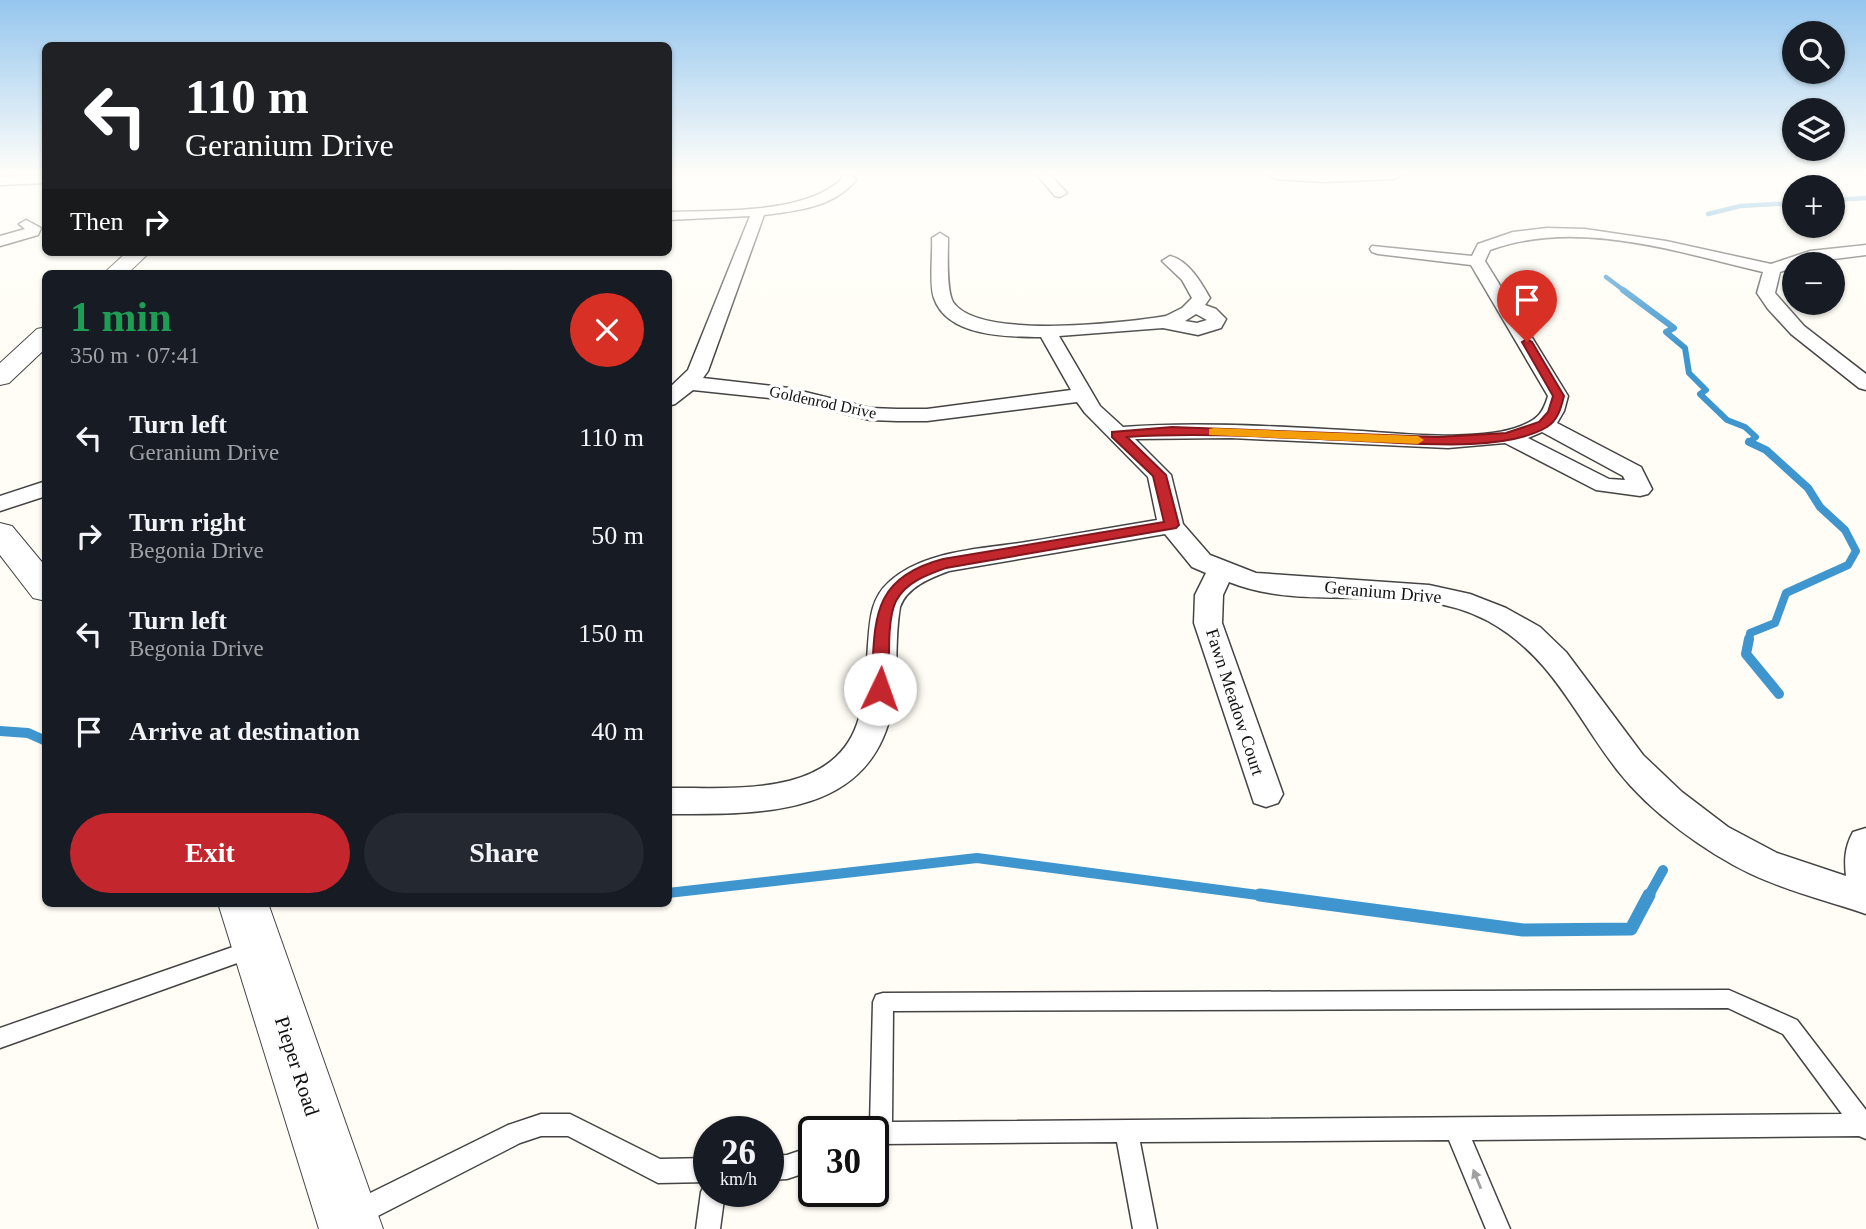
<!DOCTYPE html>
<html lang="en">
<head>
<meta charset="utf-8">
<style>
  :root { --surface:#171b24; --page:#242831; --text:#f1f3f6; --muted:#9ea1a6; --accent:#c4262e }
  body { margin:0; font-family:Georgia,serif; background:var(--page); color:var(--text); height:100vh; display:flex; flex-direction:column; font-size:26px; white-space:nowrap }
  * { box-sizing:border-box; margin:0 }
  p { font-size:23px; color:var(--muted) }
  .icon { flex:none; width:38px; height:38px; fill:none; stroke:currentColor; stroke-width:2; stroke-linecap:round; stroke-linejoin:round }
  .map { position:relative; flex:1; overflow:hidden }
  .sheet { position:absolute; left:42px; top:270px; width:630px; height:637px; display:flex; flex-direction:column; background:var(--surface); border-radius:10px; box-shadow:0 2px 5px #0004 }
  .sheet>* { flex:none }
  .banner { position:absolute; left:42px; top:42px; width:630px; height:214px; border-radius:10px; box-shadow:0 2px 5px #0004; background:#202124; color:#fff; overflow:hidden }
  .buttons { position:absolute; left:1782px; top:21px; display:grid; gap:14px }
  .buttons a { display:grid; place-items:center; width:63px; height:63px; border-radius:50%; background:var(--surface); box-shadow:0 2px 5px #0004; font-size:35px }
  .speed { position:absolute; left:693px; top:1116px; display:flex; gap:14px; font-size:35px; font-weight:700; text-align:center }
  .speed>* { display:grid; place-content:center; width:91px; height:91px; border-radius:50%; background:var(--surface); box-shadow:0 2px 5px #0004; line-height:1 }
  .speed small { font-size:18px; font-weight:400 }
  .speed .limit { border:4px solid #111; border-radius:10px; background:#fff; color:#111 }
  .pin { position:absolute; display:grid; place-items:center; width:60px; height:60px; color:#fff; margin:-72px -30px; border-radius:50% 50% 50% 0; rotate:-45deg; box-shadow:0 0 7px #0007 }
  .pin .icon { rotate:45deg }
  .me { position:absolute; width:77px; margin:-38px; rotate:3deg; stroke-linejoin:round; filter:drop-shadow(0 0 5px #0008) }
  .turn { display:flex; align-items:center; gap:24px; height:147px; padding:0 28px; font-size:32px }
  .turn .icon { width:91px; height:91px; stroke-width:2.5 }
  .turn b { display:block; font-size:49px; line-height:60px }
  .then { display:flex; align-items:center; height:66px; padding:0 28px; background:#0003; gap:14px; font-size:26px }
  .round { display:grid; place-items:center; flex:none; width:74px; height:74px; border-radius:37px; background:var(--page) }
  .overview { display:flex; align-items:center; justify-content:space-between; height:119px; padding:0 28px }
  h1 { font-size:42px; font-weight:800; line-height:52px; color:#1e9e55 }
  .action { display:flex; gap:14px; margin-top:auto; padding:14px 28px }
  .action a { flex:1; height:80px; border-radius:42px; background:var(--accent); color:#fff; font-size:28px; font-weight:800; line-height:80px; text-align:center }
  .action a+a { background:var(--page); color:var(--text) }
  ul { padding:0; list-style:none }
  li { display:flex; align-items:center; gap:21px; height:98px; padding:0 28px }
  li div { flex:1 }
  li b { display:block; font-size:26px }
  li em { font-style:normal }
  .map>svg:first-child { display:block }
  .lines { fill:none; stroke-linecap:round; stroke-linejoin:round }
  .stream-far4 { stroke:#3f96cf; stroke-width:4.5 }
  .stream-far3 { stroke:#3f96cf; stroke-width:6 }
  .stream-far2 { stroke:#3f96cf; stroke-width:8 }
  .stream-far1 { stroke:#3f96cf; stroke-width:10 }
  .stream { stroke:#3f96cf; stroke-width:13 }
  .service-casing { stroke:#444; stroke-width:3 }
  .minor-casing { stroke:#444; stroke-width:3 }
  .tertiary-casing { stroke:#444; stroke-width:2 }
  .service { fill:#fff; fill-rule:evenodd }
  .minor { fill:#fff; fill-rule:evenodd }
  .tertiary { fill:#fff; fill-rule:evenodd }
  .oneway { fill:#a0a0a0 }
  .route { fill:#c4262e; stroke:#7f191e; stroke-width:2 }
  .slow { fill:#f59e0b }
  .labels { text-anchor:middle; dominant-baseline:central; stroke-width:7; stroke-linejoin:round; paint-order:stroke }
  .far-street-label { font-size:16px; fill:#111; stroke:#fff }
  .street-label { font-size:18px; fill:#111; stroke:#fff }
  .near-street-label { font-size:21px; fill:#111; stroke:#fff }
</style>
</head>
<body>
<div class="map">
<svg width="1866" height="1229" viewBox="0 0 1866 1229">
  <rect width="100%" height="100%" fill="#fffdf5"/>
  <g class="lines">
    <path class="stream-far4" d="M1832 200 1866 198
      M1708 214 1740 206 1794 203
      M1606 277 1626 292"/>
    <path class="stream-far3" d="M1623 290 1674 328 1666 332 1685 348 1689 373 1706 390 1700 394 1727 420 1745 427 1756 437 1749 442 1753 444"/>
    <path class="stream-far2" d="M1749 641 1750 633 1775 623 1786 593 1848 565 1856 551 1845 530 1820 507 1808 488 1766 450 1749 442"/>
    <path class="stream-far1" d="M1749 639 1746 654 1779 694
      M0 731 28 733 46 741
      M668 893 977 858 1273 897
      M1648 897 1663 870"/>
    <path class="stream" d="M1260 895 1523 930 1631 929 1649 895"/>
    <g class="service-casing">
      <path id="service" d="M250 941 257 944 260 950 257 956 0 1048V1028Z
        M1729 990 1797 1020 1866 1110V1139L1859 1136 1472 1140 1510 1229H1486L1449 1140 1140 1142 1157 1229H1133L1117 1142 881 1144 874 1146 873 1132H864L866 1127 870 1125 873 1002 876 995 883 993ZM1728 1008 1783 1034 1842 1114 892 1122 893 1011Z
        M541 1114H570L660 1159 709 1158V1182L658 1183 568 1136H541L520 1143 368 1221 359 1224 350 1221 347 1212 350 1203 508 1125Z
        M814 1146V1170L787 1179 768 1180V1156L787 1155Z
        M709 1182V1192H725L720 1229H696L701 1192 705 1184Z"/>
    </g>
    <g class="minor-casing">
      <path id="minor" d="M46 175V183L0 185V177Z
        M841 175H853L856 180C834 207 797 211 764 215L708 371 703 378 789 388 870 408 897 409H927L1071 390 1041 337C1008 337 947 337 934 298 929 285 933 254 932 238L940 233 948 238C948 253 946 290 953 302 978 340 1124 323 1166 316L1182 308 1192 298 1182 280 1162 261 1170 256C1189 261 1201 282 1210 298L1205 305 1216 309 1226 319 1221 328 1198 335 1163 328 1059 336 1100 406 1123 427C1202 421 1283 427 1362 431 1406 434 1481 442 1521 426 1538 419 1543 413 1548 396L1471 265 1378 254 1372 252 1370 249 1372 246 1472 256 1478 244 1513 232 1547 228 1585 229 1666 241 1771 264 1810 251 1866 245V255L1794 264V267L1780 272 1775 293 1804 326 1866 374V390L1859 388 1791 334 1768 309 1757 293 1763 272C1677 252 1577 218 1490 250L1485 261 1568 396 1564 411 1557 423 1641 467 1652 489 1648 494 1640 496 1596 490 1505 443 1448 448 1231 438 1135 439 1171 475 1183 524 1210 555 1256 573 1429 585 1470 594 1506 608 1540 627 1566 652 1643 755 1682 792 1728 827 1777 853 1846 876C1844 859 1845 847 1853 832L1866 828V914C1828 901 1787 891 1751 874 1705 852 1650 812 1618 771 1575 716 1552 656 1488 621 1408 578 1311 615 1229 582L1223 595 1222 623 1283 794 1278 803 1266 807 1254 803 1194 623 1195 595 1206 573 1192 567 1165 534 949 571C930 578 907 587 900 607 894 641 899 676 892 709 870 819 757 814 668 814V788C730 787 831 799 857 724 866 699 866 671 868 645 870 621 870 599 889 582 924 550 982 549 1026 542 1070 535 1114 527 1157 520L1148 477 1085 413 1077 402 927 421H897L870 420 789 400 693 390 675 404 668 406V389L688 370 750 216 668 220V212C719 210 803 215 842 179ZM1196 314 1207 320 1197 323 1185 321ZM1542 432 1623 476 1625 480 1609 479 1528 438Z
        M1037 175H1050L1067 193 1060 197 1055 196Z
        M1268 175H1401L1394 179 1324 182 1275 179Z
        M26 220 41 228 38 235 0 246V236L25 229 19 224Z
        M46 481V496L0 511V496Z"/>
    </g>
    <g class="tertiary-casing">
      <path id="tertiary" d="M127 252H150L128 273H104Z
        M46 327V348L9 383 0 385V363L37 329Z
        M0 523 12 526 46 567V601L33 598 0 555Z
        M218 903H268L383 1229H319Z"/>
    </g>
    <use href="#service" class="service"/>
    <use href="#minor" class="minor"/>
    <use href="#tertiary" class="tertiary"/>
  </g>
  <defs><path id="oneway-solid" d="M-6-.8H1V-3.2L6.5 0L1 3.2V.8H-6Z" transform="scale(1.75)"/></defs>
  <use class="oneway" href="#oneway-solid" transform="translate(1477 1179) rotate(-112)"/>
  <linearGradient id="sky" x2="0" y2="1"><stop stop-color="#95c6ee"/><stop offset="0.5" stop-color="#fffefa"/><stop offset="1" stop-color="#fffefa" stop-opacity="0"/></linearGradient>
  <rect width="1866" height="347" fill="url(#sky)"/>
  <path class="route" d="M1527 339 1532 342 1564 396C1561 408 1558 420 1547 427 1503 453 1411 443 1362 441 1284 438 1205 432 1127 437L1166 475 1179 525 1176 528 946 568C929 574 906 582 896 601 886 621 890 666 889 689L880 695 871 689C876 624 867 579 943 559L1164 522 1153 476 1112 437V432L1172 427 1438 437 1506 433 1539 422 1548 412 1553 396 1522 342Z"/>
  <path class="slow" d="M1214 428 1418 436 1424 440 1418 444 1209 435V429Z"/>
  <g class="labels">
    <g class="far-street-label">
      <text transform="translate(823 402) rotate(12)">Goldenrod Drive</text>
    </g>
    <g class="street-label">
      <text transform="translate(1383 592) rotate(5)">Geranium Drive</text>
      <text transform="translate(1235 702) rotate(72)">Fawn Meadow Court</text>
    </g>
    <g class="near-street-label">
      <text transform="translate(297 1066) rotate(72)">Pieper Road</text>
    </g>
  </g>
</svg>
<div class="buttons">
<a><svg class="icon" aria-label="search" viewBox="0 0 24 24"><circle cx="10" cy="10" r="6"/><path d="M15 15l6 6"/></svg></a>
<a><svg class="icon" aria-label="layers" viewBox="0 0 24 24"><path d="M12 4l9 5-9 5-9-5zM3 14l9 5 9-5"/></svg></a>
<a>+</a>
<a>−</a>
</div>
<div class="speed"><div>26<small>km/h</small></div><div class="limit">30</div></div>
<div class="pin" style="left:1527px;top:342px;background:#d93025"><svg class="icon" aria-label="arrive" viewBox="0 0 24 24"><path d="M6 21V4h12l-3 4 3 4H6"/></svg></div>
<svg class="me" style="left:880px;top:689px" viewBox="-20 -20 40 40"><circle r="19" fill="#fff"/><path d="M0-13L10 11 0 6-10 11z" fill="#c4262e"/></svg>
<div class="banner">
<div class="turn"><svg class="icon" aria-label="left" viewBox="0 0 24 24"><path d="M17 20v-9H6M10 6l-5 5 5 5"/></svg><div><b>110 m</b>Geranium Drive</div></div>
<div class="then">Then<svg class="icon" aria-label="right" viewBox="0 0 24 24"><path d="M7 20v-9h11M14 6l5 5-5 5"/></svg></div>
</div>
<section class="sheet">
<div class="overview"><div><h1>1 min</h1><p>350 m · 07:41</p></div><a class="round" style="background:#d93025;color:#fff"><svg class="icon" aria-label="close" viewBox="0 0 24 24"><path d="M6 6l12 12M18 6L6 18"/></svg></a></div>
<ul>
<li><svg class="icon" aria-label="left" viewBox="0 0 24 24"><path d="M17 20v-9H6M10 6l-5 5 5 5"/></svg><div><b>Turn left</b><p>Geranium Drive</p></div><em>110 m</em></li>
<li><svg class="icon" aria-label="right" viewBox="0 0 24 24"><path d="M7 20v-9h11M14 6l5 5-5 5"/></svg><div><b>Turn right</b><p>Begonia Drive</p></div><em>50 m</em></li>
<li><svg class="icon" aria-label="left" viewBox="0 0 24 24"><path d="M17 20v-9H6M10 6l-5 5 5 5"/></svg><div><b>Turn left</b><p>Begonia Drive</p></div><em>150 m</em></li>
<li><svg class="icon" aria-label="arrive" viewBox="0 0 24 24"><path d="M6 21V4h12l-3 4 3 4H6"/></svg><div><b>Arrive at destination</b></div><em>40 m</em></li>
</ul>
<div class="action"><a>Exit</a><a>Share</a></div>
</section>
</div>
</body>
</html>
